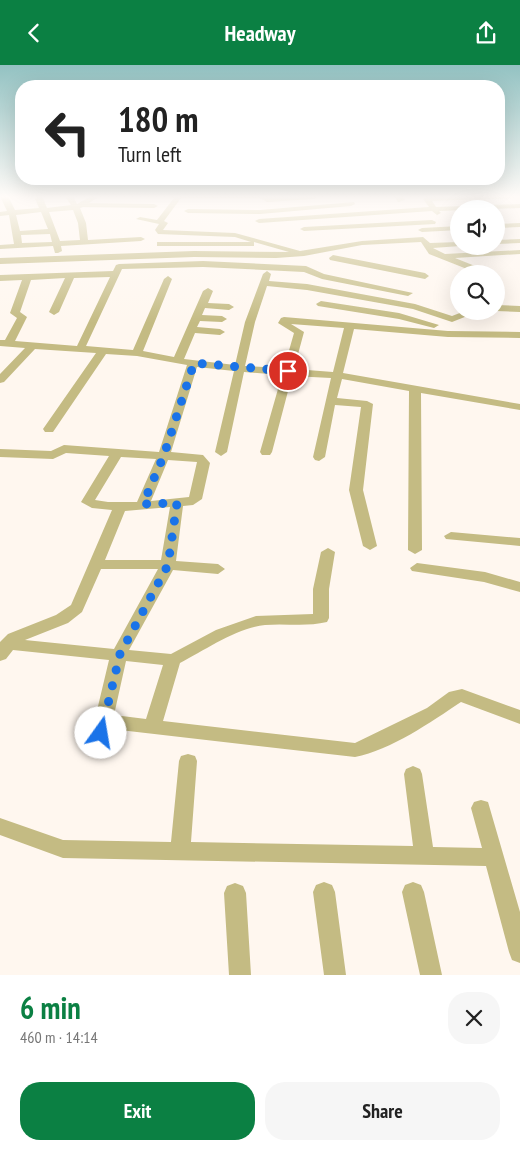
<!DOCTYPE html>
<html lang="en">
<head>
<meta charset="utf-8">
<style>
  :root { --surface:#fff; --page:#f6f6f6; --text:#222; --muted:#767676; --accent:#0b8043 }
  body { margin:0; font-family:"PT Sans Narrow",sans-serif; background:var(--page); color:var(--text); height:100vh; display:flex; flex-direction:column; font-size:19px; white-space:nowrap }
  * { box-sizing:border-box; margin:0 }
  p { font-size:16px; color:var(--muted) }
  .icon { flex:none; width:28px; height:28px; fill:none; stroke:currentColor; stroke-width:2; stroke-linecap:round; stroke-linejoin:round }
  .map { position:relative; height:910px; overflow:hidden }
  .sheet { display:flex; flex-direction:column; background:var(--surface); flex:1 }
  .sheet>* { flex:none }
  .banner { position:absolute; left:15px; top:15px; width:490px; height:105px; border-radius:20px; box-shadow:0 5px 20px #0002; background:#fff; color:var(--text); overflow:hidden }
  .fabs { position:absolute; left:450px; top:135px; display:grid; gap:10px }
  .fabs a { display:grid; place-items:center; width:55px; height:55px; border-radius:50%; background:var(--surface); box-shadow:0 5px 20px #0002; font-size:25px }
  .pin { position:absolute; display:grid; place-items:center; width:42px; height:42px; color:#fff; margin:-21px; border:2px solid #fff; border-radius:50%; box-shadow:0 1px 5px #0007 }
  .me { position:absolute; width:55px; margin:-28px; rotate:13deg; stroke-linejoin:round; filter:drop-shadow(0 0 4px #0008) }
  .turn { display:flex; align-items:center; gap:18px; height:105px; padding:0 20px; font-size:22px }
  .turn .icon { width:65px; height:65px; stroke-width:2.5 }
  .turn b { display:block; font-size:35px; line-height:42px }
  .round { display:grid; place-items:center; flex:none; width:52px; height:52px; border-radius:20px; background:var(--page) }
  .summary { display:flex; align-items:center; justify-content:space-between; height:85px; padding:0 20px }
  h1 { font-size:30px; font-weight:700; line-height:38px; color:var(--accent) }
  .action { display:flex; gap:10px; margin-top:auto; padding:10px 20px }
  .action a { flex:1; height:58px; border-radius:20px; background:var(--accent); color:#fff; font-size:20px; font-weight:700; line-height:58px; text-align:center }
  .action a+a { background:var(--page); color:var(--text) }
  header { display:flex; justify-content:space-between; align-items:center; height:65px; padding:0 20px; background:var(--accent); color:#fff; font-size:22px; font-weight:700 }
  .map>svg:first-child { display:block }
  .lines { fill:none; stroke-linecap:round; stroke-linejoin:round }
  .minor { fill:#c4bb83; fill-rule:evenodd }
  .route { stroke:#1a73e8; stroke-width:9; stroke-dasharray:0 16.2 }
</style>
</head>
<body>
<header><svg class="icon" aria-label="back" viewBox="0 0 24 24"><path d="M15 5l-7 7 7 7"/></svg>Headway<svg class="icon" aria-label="share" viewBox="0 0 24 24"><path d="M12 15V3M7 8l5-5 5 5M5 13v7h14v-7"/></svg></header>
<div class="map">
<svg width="520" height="910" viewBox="0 0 520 910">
  <rect width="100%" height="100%" fill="#fff7ef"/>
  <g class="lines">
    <path class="minor" d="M0 131H8L15 145 39 143 34 131H42L47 143 71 140 65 131H73L77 139 91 131H100L89 138 154 139 158 141 154 143 83 142 80 143 86 158 88 175 141 172 145 174 141 176 61 181 62 186 58 188H55L53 181 0 184V180L14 179 9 150 0 151V147L7 146ZM73 145 78 158 80 175 60 176 49 147ZM41 147 48 164 20 166 16 150ZM50 169 52 177 22 178 21 170Z
      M158 131 318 132 314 134 267 137 260 133H181L164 156 168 158 163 165 235 168 300 186 362 176 423 172 430 178 459 177 460 181 433 183 445 189 520 185V189L455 193 475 201V205L472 206 429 189 421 177 362 180 304 191 276 193 194 192 0 199V193L194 186 289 187 254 177V181H157V177H251L235 172 158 169 155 165 159 159 136 154 140 152 157 155 174 133Z
      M394 131H402L405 135 398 137Z
      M518 131 514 133 432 136 436 142 520 139V143L439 146 441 148 437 150 432 146 259 158 255 156 259 154 429 142 423 134 427 132Z
      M354 137 355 139 351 141 260 149 188 148 184 146 188 144 260 145Z
      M432 155 436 157 435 159 304 166 300 164 304 162Z
      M520 158V162L496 163V159Z
      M459 161V165L422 167 418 165 422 163Z
      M520 174V178L496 179V175Z
      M333 190 425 208 429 211 425 214 330 195 329 193Z
      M203 196 306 201 324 209 413 228 408 231 322 214 304 207 203 202 122 204 86 281 133 285 164 214 168 211 172 214 143 286 174 292 203 226 208 223 213 226 208 238 229 239 234 242 229 245 205 243 202 250 222 251 227 254 222 257 200 256 197 262 220 264 225 267 220 270 195 268 184 294 235 300 245 257 263 209 267 206 271 209 269 216 307 219 415 239 452 251 465 246H480L452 257 413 244 307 225 267 221 255 257 245 301 284 303 294 268 278 258 281 253 284 252 448 266 520 267V273L448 272 354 264 343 308 520 339V345L421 328 422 485 415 489 408 485 409 326 342 314 337 333 367 336 373 339 363 425 377 481 370 485 363 481 349 425 361 342 335 340 325 392 319 396 315 395 313 392 331 313 292 311 272 387 270 390H262L260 387 282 310 244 307 227 387 221 391 215 387 234 306 197 302 171 387 203 390 210 398 202 434 193 440 183 441 176 496 218 499 225 504 218 509 173 505 129 585 171 589 216 565 256 551 313 549V524L321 487 328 483 335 487 329 524V553L327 557C306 562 285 558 265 560 237 563 205 585 180 598L163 656 355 678 427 643 449 627 462 624 520 645V659L461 637C431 657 391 685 355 692L111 664 104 684 98 686 92 684 89 679 109 595 13 585 6 594 0 596V577L8 569 56 550 71 540 112 445 92 443 81 437 109 391 66 388 53 394 0 392V384L51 386 64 380 159 387 187 300 137 291 106 289 53 367H45L43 364 96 288 35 284 4 317 0 318V309L25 283 0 281V275H5L17 253 10 248 22 215 0 216V210L113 206 116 200 119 199ZM110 212 77 281 15 276 27 252 20 247 31 215 65 213 49 247 54 250 59 247 74 213ZM291 259 344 263 333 307 294 304 304 267ZM121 392 156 394 137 437H108L95 435ZM168 395 197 397 189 432 151 436ZM170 442 161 495H105L125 446ZM101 504H158L114 584 25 575 68 558 82 547ZM126 596 163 600 146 654 114 650Z
      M321 236 399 248 439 260 434 263 399 254 318 241 316 239Z
      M496 240 520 241V247L496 246Z
      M451 467 520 473V481L446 474 444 471Z
      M417 498 485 507 520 517V527L484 517 412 506 410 503Z
      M188 689 195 691 197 696 191 777 413 781 404 709 406 704 413 701 420 704 422 709 433 782 482 783 471 743 474 737 481 735 488 737 520 847V898L512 895 509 887 486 801 63 793 0 770V753L63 775 171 777 179 696 181 691Z
      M324 817 332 820 335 827 346 910H324L313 827 316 820Z
      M413 817 421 820 424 827 442 910H420L402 827 405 820Z
      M235 818 243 821 246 828 251 910H229L224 828 227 821Z"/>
  </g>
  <linearGradient id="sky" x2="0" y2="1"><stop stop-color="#93c2c2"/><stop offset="0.51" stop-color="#fffbf8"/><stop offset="1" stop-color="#fffbf8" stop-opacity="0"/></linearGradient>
  <rect width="520" height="258" fill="url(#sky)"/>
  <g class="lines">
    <path class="route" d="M101 668 120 589 168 500 177 438 143 439 164 390 194 298 288 306"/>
  </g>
</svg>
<div class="fabs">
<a><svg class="icon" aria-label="sound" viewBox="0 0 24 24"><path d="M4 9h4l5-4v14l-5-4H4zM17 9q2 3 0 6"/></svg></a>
<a><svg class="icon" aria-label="search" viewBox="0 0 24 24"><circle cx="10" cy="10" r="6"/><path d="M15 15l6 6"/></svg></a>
</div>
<div class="pin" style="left:288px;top:306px;background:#d93025"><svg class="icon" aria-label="arrive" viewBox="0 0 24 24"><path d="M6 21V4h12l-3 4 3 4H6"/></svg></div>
<svg class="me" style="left:101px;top:668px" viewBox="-20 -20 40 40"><circle r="19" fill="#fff"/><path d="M0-13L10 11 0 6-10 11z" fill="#1a73e8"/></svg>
<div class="banner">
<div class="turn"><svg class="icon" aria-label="left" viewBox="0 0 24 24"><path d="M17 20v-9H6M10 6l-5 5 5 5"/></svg><div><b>180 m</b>Turn left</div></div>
</div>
</div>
<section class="sheet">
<div class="summary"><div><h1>6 min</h1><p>460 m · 14:14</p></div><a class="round"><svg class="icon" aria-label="close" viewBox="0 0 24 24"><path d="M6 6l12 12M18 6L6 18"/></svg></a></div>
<div class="action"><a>Exit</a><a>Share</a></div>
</section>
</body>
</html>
